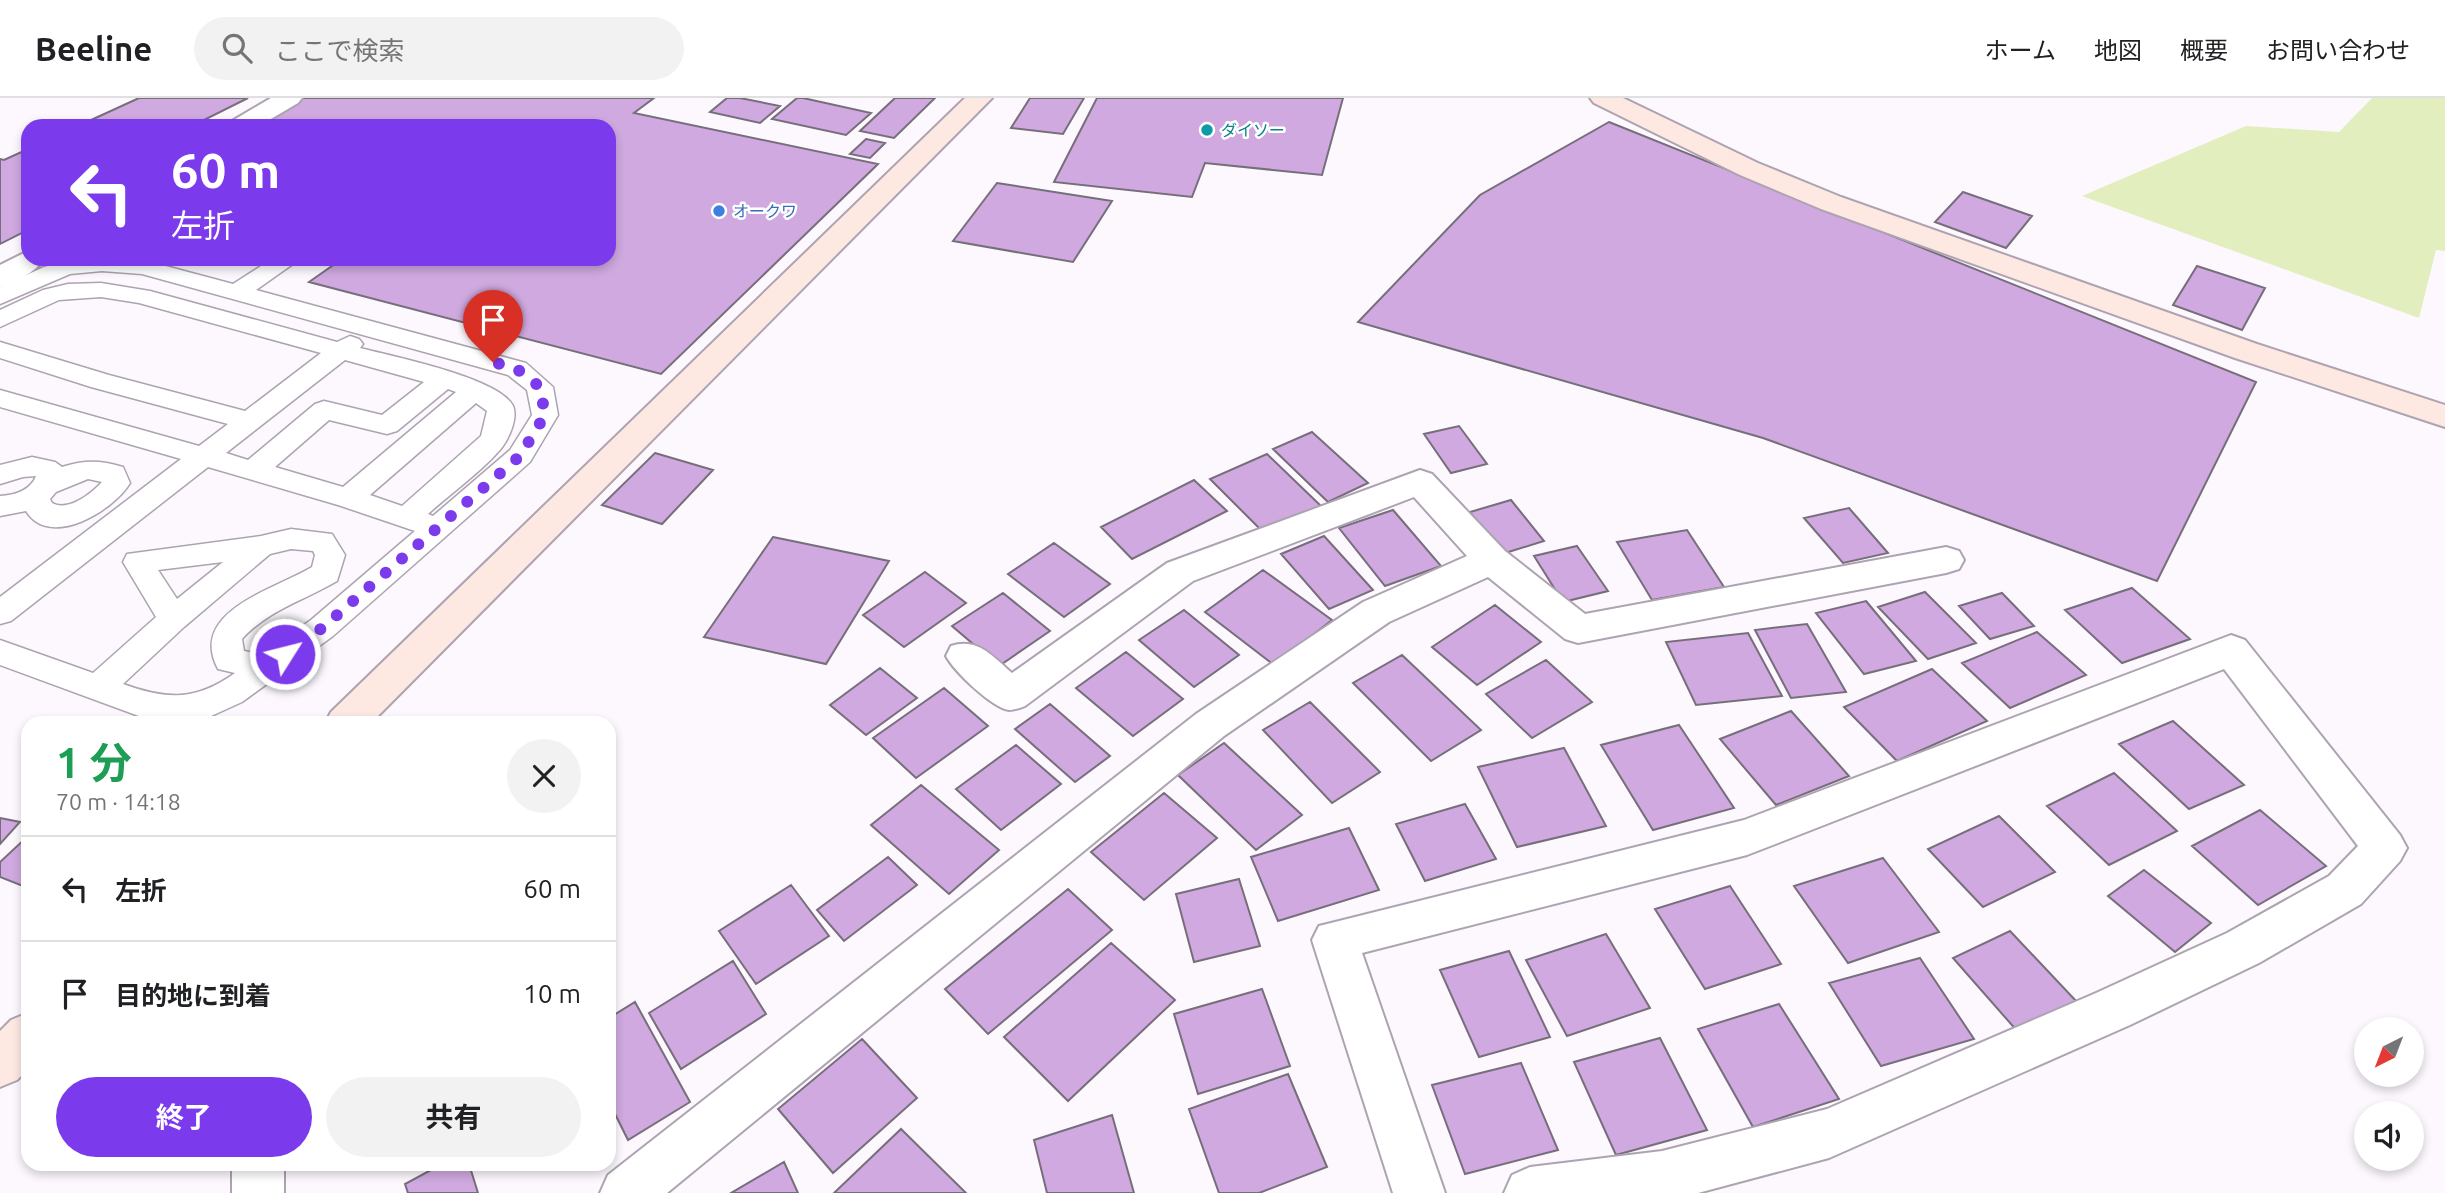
<!DOCTYPE html>
<html lang="ja">
<head>
<meta charset="utf-8">
<style>
  :root { --surface:#fff; --page:#f2f2f2; --text:#202124; --muted:#757577; --line:#e0e0e0; --accent:#7c3aed }
  body { margin:0; font-family:Ubuntu,"Noto Sans JP",sans-serif; background:var(--page); color:var(--text); height:100vh; display:flex; flex-direction:column; font-size:26px; white-space:nowrap }
  * { box-sizing:border-box; margin:0 }
  p { font-size:23px; color:var(--muted) }
  .icon { flex:none; width:38px; height:38px; fill:none; stroke:currentColor; stroke-width:2; stroke-linecap:round; stroke-linejoin:round }
  .map { position:relative; flex:1; overflow:hidden }
  .sheet { position:absolute; left:21px; top:618px; width:595px; height:455px; display:flex; flex-direction:column; background:var(--surface); border-radius:21px; box-shadow:0 4px 10px #0003 }
  .sheet>* { flex:none }
  .banner { position:absolute; left:21px; top:21px; width:595px; height:147px; border-radius:21px; box-shadow:0 4px 10px #0003; background:#7c3aed; color:#fff; overflow:hidden }
  .needle { width:46px; rotate:222deg }
  .fabs { position:absolute; left:2354px; top:919px; display:grid; gap:14px }
  .fabs a { display:grid; place-items:center; width:70px; height:70px; border-radius:50%; background:var(--surface); box-shadow:0 4px 10px #0003; font-size:35px }
  .pin { position:absolute; display:grid; place-items:center; width:60px; height:60px; color:#fff; margin:-72px -30px; border-radius:50% 50% 50% 0; rotate:-45deg; box-shadow:0 0 7px #0007 }
  .pin .icon { rotate:45deg }
  .me { position:absolute; width:77px; margin:-38px; rotate:54deg; stroke-linejoin:round; filter:drop-shadow(0 0 5px #0008) }
  .turn { display:flex; align-items:center; gap:24px; height:147px; padding:0 35px; font-size:32px }
  .turn .icon { width:91px; height:91px; stroke-width:2.5 }
  .turn b { display:block; font-size:49px; line-height:60px }
  .round { display:grid; place-items:center; flex:none; width:74px; height:74px; border-radius:37px; background:var(--page) }
  .summary { display:flex; align-items:center; justify-content:space-between; height:119px; padding:0 35px }
  h1 { font-size:42px; font-weight:700; line-height:52px; color:#1e9e55 }
  .primary-button { display:flex; gap:14px; margin-top:auto; padding:14px 35px }
  .primary-button a { flex:1; height:80px; border-radius:42px; background:var(--accent); color:#fff; font-size:28px; font-weight:700; line-height:80px; text-align:center }
  .primary-button a+a { background:var(--page); color:var(--text) }
  ul { padding:0; list-style:none }
  li { display:flex; align-items:center; gap:21px; height:105px; padding:0 35px; border-top:2px solid var(--line) }
  li div { flex:1 }
  li b { display:block; font-size:26px }
  li em { font-style:normal }
  header { display:flex; align-items:center; gap:42px; box-sizing:border-box; height:98px; padding:0 35px; background:var(--surface); border-bottom:2px solid var(--line) }
  header strong { font-size:33px }
  nav { display:flex; gap:38px; margin-inline-start:auto; font-size:24px }
  .search { width:490px; height:63px; background:var(--page); display:flex; align-items:center; gap:18px; box-sizing:border-box; padding:0 24px; border-radius:38px; color:var(--muted); font-size:26px }
  .map>svg:first-child { display:block }
  .green { fill:#e2eebd }
  .building { fill:#cfa9df; stroke:#776e7b; stroke-width:2 }
  .lines { fill:none; stroke-linecap:round; stroke-linejoin:round }
  .lane-casing { stroke:#ada3b1; stroke-width:3 }
  .street-casing { stroke:#ada3b1; stroke-width:4 }
  .secondary-casing { stroke:#ada3b1; stroke-width:4 }
  .lane { fill:#fff; fill-rule:evenodd }
  .street { fill:#fff; fill-rule:evenodd }
  .secondary { fill:#fee8e2; fill-rule:evenodd }
  .route { stroke:#7c3aed; stroke-width:12; stroke-dasharray:0 21.6 }
  .culture-dot { fill:#0f9aa8; stroke:#fff; stroke-width:2.5 }
  .shop-dot { fill:#3f7fe0; stroke:#fff; stroke-width:2.5 }
  .labels { text-anchor:middle; dominant-baseline:central; stroke-width:5; stroke-linejoin:round; paint-order:stroke }
  .far-culture-label { font-size:16px; fill:#0d838f; stroke:#fff; text-anchor:start }
  .far-shop-label { font-size:16px; fill:#366cbe; stroke:#fff; text-anchor:start }
</style>
</head>
<body>
<header>
<strong>Beeline</strong>
<div class="search"><svg class="icon" aria-label="search" viewBox="0 0 24 24"><circle cx="10" cy="10" r="6"/><path d="M15 15l6 6"/></svg>ここで検索</div>
<nav><a>ホーム</a><a>地図</a><a>概要</a><a>お問い合わせ</a></nav>
</header>
<div class="map">
<svg width="2445" height="1095" viewBox="0 0 2445 1095">
  <rect width="100%" height="100%" fill="#fcf8fe"/>
  <path class="green" d="M2372 0H2445V153L2436 152 2419 220 2082 98 2246 28 2339 34Z"/>
  <path class="building" d="M139 0H248L192 28H78Z
    M302 0H654L634 15 878 66 661 276 309 184 342 161H609V28H253Z
    M727 0H740L780 8 760 25 710 14Z
    M797 0H803L871 15 846 37 772 21Z
    M895 0H935L894 40 860 33Z
    M1030 0H1084L1063 36 1011 30Z
    M1097 0H1343L1322 77 1205 65 1192 99 1054 84Z
    M1609 24 2256 284 2157 483 1763 340 1358 224 1480 97Z
    M866 41 885 45 870 60 850 56Z
    M28 51V132L0 146V61L4 62Z
    M997 85 1112 103 1073 164 953 143Z
    M1963 94 2032 118 2006 150 1935 124Z
    M2197 168 2265 190 2242 232 2173 207Z
    M1459 328 1487 366 1451 375 1424 336Z
    M1312 334 1368 385 1328 404 1273 351Z
    M655 355 713 372 662 426 602 407Z
    M1267 356 1322 409 1265 436 1210 381Z
    M1194 382 1227 413 1132 461 1101 429Z
    M1511 402 1544 443 1502 456 1470 414Z
    M1849 410 1888 455 1843 465 1804 420Z
    M1393 412 1441 468 1385 488 1339 430Z
    M1687 432 1724 489 1652 502 1617 444Z
    M1324 438 1373 492 1329 511 1281 456Z
    M773 439 889 463 826 566 704 539Z
    M1054 445 1110 486 1064 519 1008 476Z
    M1577 448 1608 493 1563 504 1534 458Z
    M1263 472 1332 522 1274 567 1205 514Z
    M925 474 966 505 904 549 863 517Z
    M2132 490 2190 541 2122 565 2065 512Z
    M1925 494 1976 545 1928 561 1878 509Z
    M1003 495 1050 533 999 568 952 528Z
    M2002 495 2034 528 1990 541 1959 508Z
    M1866 503 1916 563 1864 576 1816 515Z
    M1495 507 1541 544 1477 587 1432 549Z
    M1184 512 1239 557 1194 589 1139 542Z
    M1807 526 1846 594 1791 600 1755 532Z
    M2037 534 2086 577 2010 610 1962 565Z
    M1748 535 1782 598 1696 607 1666 544Z
    M1126 554 1183 601 1133 638 1076 590Z
    M1402 557 1481 632 1431 663 1353 585Z
    M1546 562 1592 604 1532 640 1486 596Z
    M880 570 917 600 866 637 830 607Z
    M1932 571 1987 623 1897 663 1844 609Z
    M944 590 988 628 916 680 873 640Z
    M1310 604 1380 674 1332 705 1263 632Z
    M1050 606 1110 658 1075 684 1015 631Z
    M1791 613 1849 678 1776 707 1720 641Z
    M2173 623 2244 687 2189 711 2119 646Z
    M1679 627 1734 710 1653 732 1601 647Z
    M1224 645 1302 717 1256 752 1178 677Z
    M1016 647 1061 686 1001 732 956 691Z
    M1564 650 1606 728 1517 749 1478 669Z
    M2114 675 2177 733 2109 767 2047 708Z
    M921 687 999 752 949 796 871 727Z
    M1164 695 1217 740 1144 802 1091 754Z
    M1465 706 1496 761 1425 783 1396 726Z
    M2260 712 2326 768 2258 807 2192 748Z
    M1999 718 2055 774 1983 809 1928 751Z
    M0 720 20 724 0 746Z
    M1349 730 1379 792 1278 823 1251 759Z
    M28 738V790L0 779V764Z
    M888 759 917 787 844 843 817 812Z
    M1883 760 1939 834 1848 865 1794 788Z
    M2144 772 2211 825 2175 854 2108 798Z
    M1239 781 1260 848 1194 864 1176 796Z
    M791 787 829 838 756 886 719 833Z
    M1730 788 1781 866 1705 891 1655 811Z
    M1068 791 1112 832 988 936 945 891Z
    M2010 833 2077 904 2018 934 1953 860Z
    M1606 836 1650 910 1567 938 1526 862Z
    M1111 845 1175 902 1068 1003 1004 939Z
    M1509 853 1550 939 1479 959 1440 872Z
    M1920 860 1974 941 1881 968 1829 885Z
    M733 863 766 916 681 971 649 915Z
    M1262 891 1290 968 1198 996 1174 916Z
    M635 904 690 1004 628 1042 609 1004V920Z
    M1779 906 1839 1001 1753 1029 1698 931Z
    M1660 940 1707 1032 1616 1057 1574 964Z
    M862 941 917 1000 833 1075 778 1011Z
    M1521 965 1558 1052 1465 1076 1432 987Z
    M1288 976 1327 1069 1259 1095H1219L1189 1011Z
    M1112 1017 1134 1095H1047L1034 1042Z
    M901 1031 966 1095H834Z
    M784 1064 798 1095H731Z
    M442 1066H469L478 1095H408L405 1086Z"/>
  <g class="lines">
    <g class="lane-casing">
      <path id="lane" d="M77 161 143 162 233 186 272 161H300L256 192 526 265 553 289 558 317 530 364 333 538 242 604 209 619 197 623 147 621 0 567V542L93 575 156 519 123 464 127 456 261 438 291 431 332 436 345 457 337 483C305 502 268 512 242 541L244 553 262 556 311 522 415 433 338 407 208 369 11 523 0 526V499L181 361 0 309V292L199 348 228 326 91 289 0 260V244L109 277 245 313 321 255 139 205 101 199 59 202 0 229V212L43 192 68 186 101 185 150 193 337 244 350 238 359 241 363 246 360 250C391 258 500 280 513 308 518 319 510 338 503 348 486 370 450 396 428 416L433 418 510 352 532 317 527 292 508 277 142 176 102 173 70 176 0 206V189L44 169ZM345 262 424 284 382 317 324 303 315 306 248 362 226 355ZM448 291 456 294 343 389 275 369 329 322 387 336 397 333ZM476 305 487 313 481 338 402 408 370 397ZM291 451 313 453 315 457 312 469C276 491 187 513 218 571L235 575C196 603 167 602 123 586L184 529 270 456ZM223 464 177 501 158 472Z
        M32 359 55 364 62 369C84 362 100 362 123 369L130 385C114 412 50 452 26 413L0 418V398C15 397 30 393 36 378L23 379 0 386V367ZM88 381 102 384C91 396 68 414 52 405L50 401 56 394Z"/>
    </g>
    <g class="street-casing">
      <path id="street" d="M271 0H302L298 5 259 28H228L232 23Z
        M28 153V161H45C35 174 15 185 0 189V167Z
        M1420 372 1432 376 1505 453 1585 516 1946 449 1959 453 1964 462 1959 471 1946 475 1578 545 1565 541 1488 479 1389 524 1224 638 667 1095H600L608 1077 1196 616 1363 504 1467 458 1414 399 1193 483 1025 608C1020 610 1014 612 1009 612 992 610 954 573 946 558L951 548C978 539 993 559 1012 575L1167 465Z
        M2231 537 2245 542 2400 737 2407 750 2400 763 2361 806 2259 865 2130 927 1829 1060 1698 1095H1504L1512 1077 1530 1069 1662 1053 1827 1011 2096 895 2227 835 2329 778 2358 748 2224 571 1747 757 1362 855 1445 1095H1393L1312 842 1319 828 1744 722Z
        M232 1066H284V1095H232Z"/>
    </g>
    <g class="secondary-casing">
      <path id="secondary" d="M965 0H992L371 625H325L331 614Z
        M1590 0H1623L1758 65 1841 99 2257 246 2445 307V329L2235 260 1821 111 1740 77 1594 5Z
        M28 915V971L17 982 0 989V933L11 922Z"/>
    </g>
    <use href="#lane" class="lane"/>
    <use href="#street" class="street"/>
    <use href="#secondary" class="secondary"/>
  </g>
  <g class="lines">
    <path class="route" d="M285 556 322 530 520 358 545 317 540 289 517 271 493 264"/>
  </g>
  <circle class="culture-dot" cx="1207" cy="32" r="7"/>
  <circle class="shop-dot" cx="719" cy="113" r="7"/>
  <g class="labels">
    <g class="far-culture-label">
      <text x="1221" y="32">ダイソー</text>
    </g>
    <g class="far-shop-label">
      <text x="733" y="113">オークワ</text>
    </g>
  </g>
</svg>
<div class="fabs">
<a><svg class="needle" viewBox="-14 -14 28 28"><path d="M0-13l5 13h-10z" fill="#e53935"/><path d="M0 13l5-13h-10z" fill="#757577"/></svg></a>
<a><svg class="icon" aria-label="sound" viewBox="0 0 24 24"><path d="M4 9h4l5-4v14l-5-4H4zM17 9q2 3 0 6"/></svg></a>
</div>
<div class="pin" style="left:493px;top:264px;background:#d93025"><svg class="icon" aria-label="arrive" viewBox="0 0 24 24"><path d="M6 21V4h12l-3 4 3 4H6"/></svg></div>
<svg class="me" style="left:285px;top:556px" viewBox="-20 -20 40 40"><circle r="17" fill="#7c3aed" stroke="#fff" stroke-width="3"/><path d="M0-11L8 9 0 5-8 9z" fill="#fff"/></svg>
<div class="banner">
<div class="turn"><svg class="icon" aria-label="left" viewBox="0 0 24 24"><path d="M17 20v-9H6M10 6l-5 5 5 5"/></svg><div><b>60 m</b>左折</div></div>
</div>
<section class="sheet">
<div class="summary"><div><h1>1 分</h1><p>70 m · 14:18</p></div><a class="round"><svg class="icon" aria-label="close" viewBox="0 0 24 24"><path d="M6 6l12 12M18 6L6 18"/></svg></a></div>
<ul>
<li><svg class="icon" aria-label="left" viewBox="0 0 24 24"><path d="M17 20v-9H6M10 6l-5 5 5 5"/></svg><div><b>左折</b></div><em>60 m</em></li>
<li><svg class="icon" aria-label="arrive" viewBox="0 0 24 24"><path d="M6 21V4h12l-3 4 3 4H6"/></svg><div><b>目的地に到着</b></div><em>10 m</em></li>
</ul>
<div class="primary-button"><a>終了</a><a>共有</a></div>
</section>
</div>
</body>
</html>
